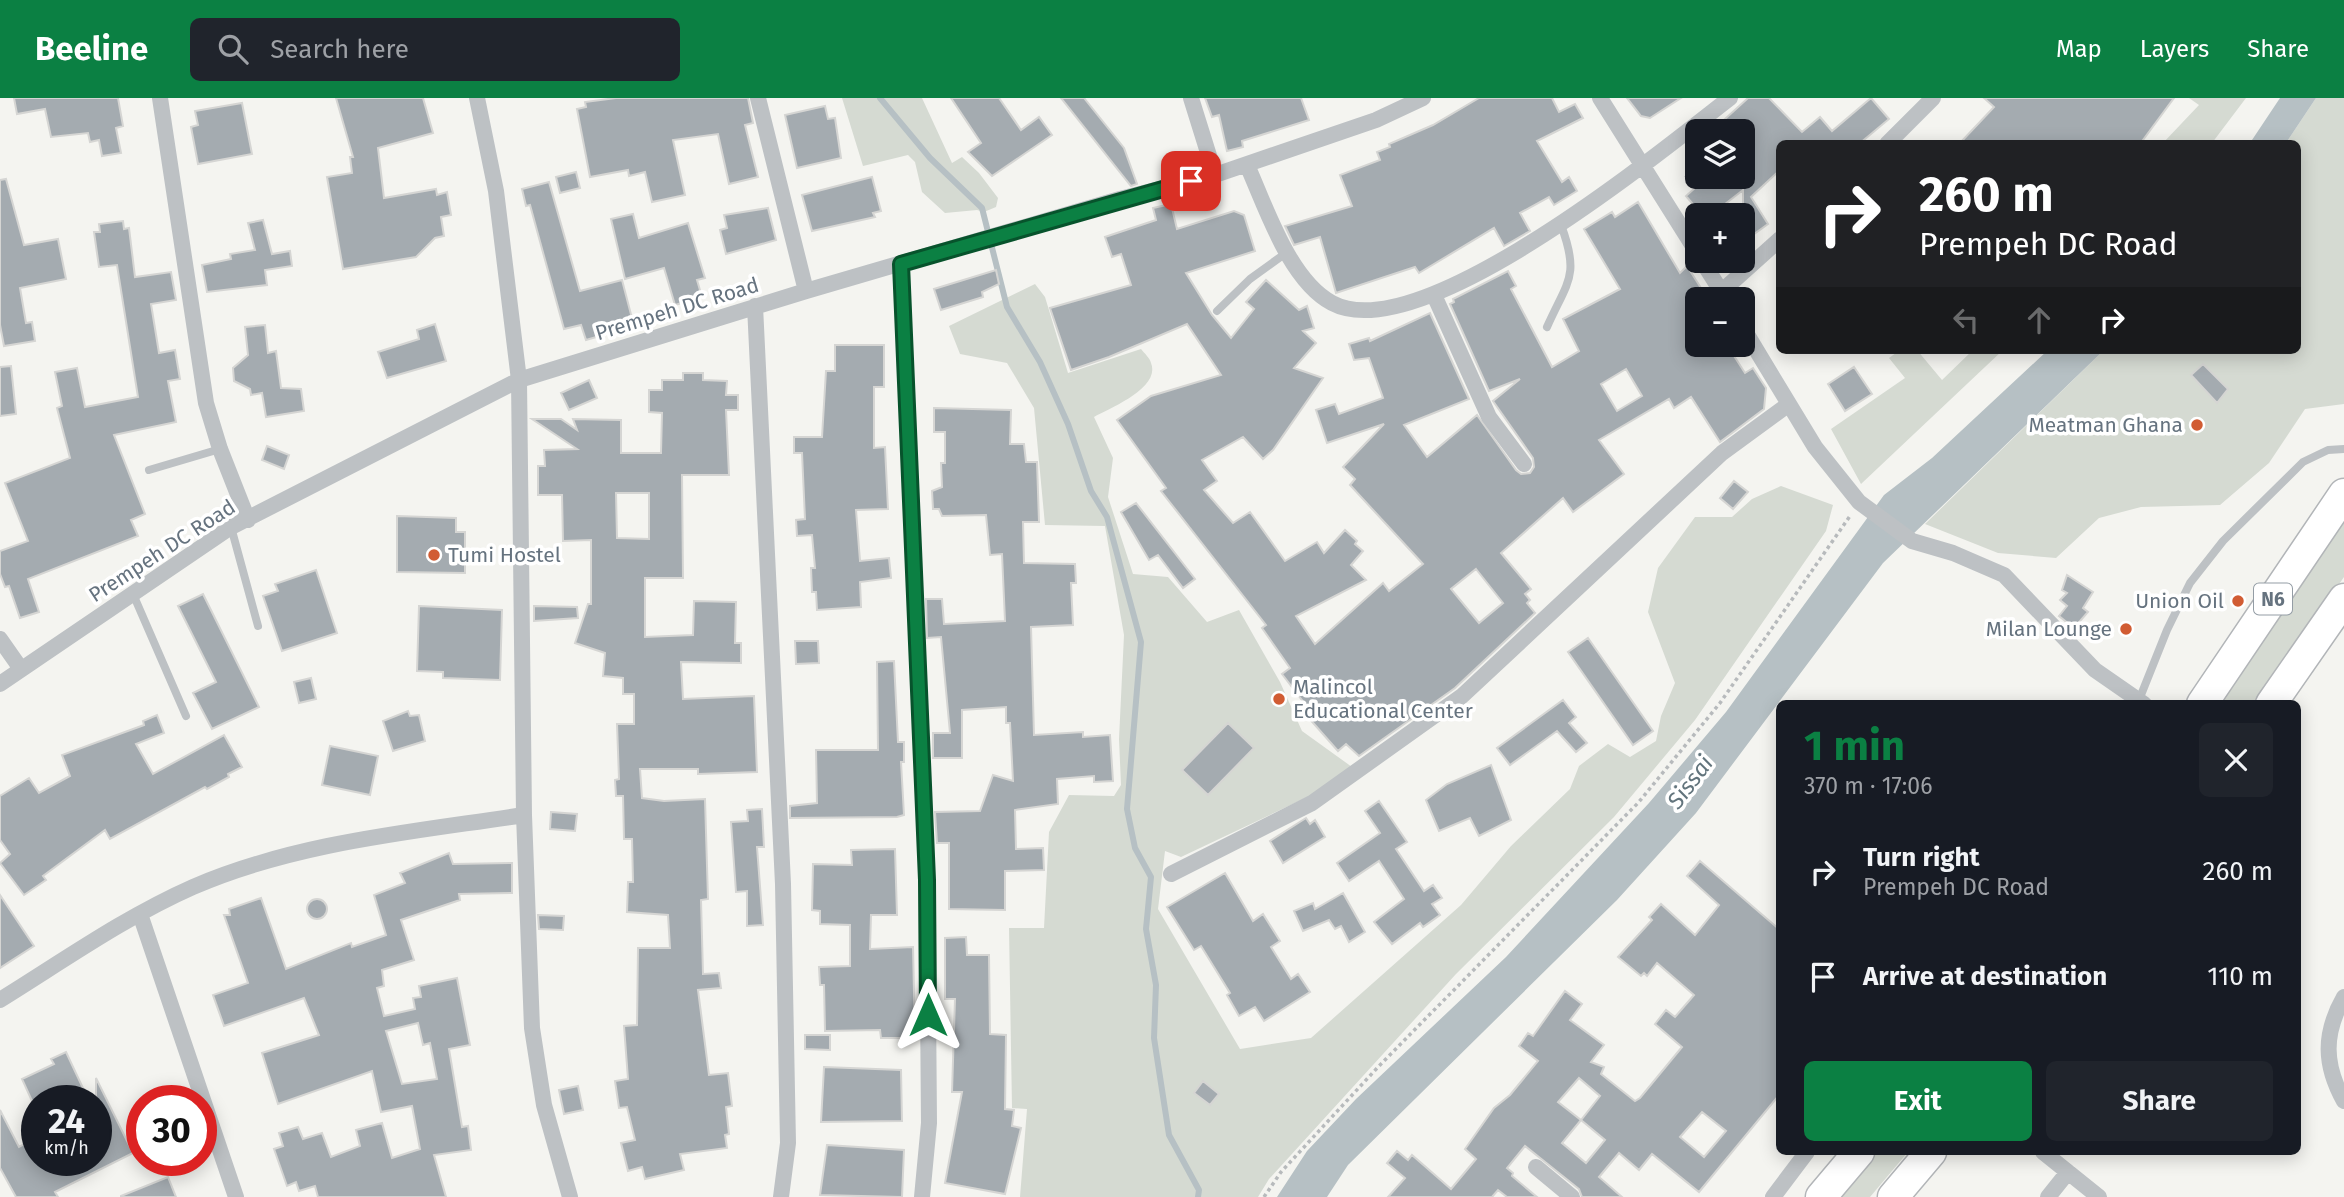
<!DOCTYPE html>
<html lang="en">
<head>
<meta charset="utf-8">
<style>
  :root { --surface:#171b24; --page:#20242c; --text:#f1f3f6; --muted:#9ea1a6; --accent:#0b8043 }
  body { margin:0; font-family:"Fira Sans",sans-serif; background:var(--page); color:var(--text); height:100vh; display:flex; flex-direction:column; font-size:26px; white-space:nowrap }
  * { box-sizing:border-box; margin:0 }
  p { font-size:23px; color:var(--muted) }
  .icon { flex:none; width:38px; height:38px; fill:none; stroke:currentColor; stroke-width:2; stroke-linecap:round; stroke-linejoin:round }
  .map { position:relative; flex:1; overflow:hidden }
  .details { position:absolute; left:1776px; top:602px; width:525px; height:455px; display:flex; flex-direction:column; background:var(--surface); border-radius:10px; box-shadow:0 4px 18px #0003 }
  .details>* { flex:none }
  .guide { position:absolute; left:1776px; top:42px; width:525px; height:214px; border-radius:10px; box-shadow:0 4px 18px #0003; background:#202124; color:#fff; overflow:hidden }
  .fabs { position:absolute; left:1685px; top:21px; display:grid; gap:14px }
  .fabs a { display:grid; place-items:center; width:70px; height:70px; border-radius:10px; background:var(--surface); box-shadow:0 4px 18px #0003; font-size:35px }
  .speed { position:absolute; left:21px; top:987px; display:flex; gap:14px; font-size:35px; font-weight:700; text-align:center }
  .speed>* { display:grid; place-content:center; width:91px; height:91px; border-radius:50%; background:var(--surface); box-shadow:0 4px 18px #0003; line-height:1 }
  .speed small { font-size:18px; font-weight:400 }
  .speed .limit { border:10px solid #d22; background:#fff; color:#111 }
  .pin { position:absolute; display:grid; place-items:center; width:60px; height:60px; color:#fff; margin:-30px; border-radius:14px; box-shadow:0 4px 10px #0006 }
  .me { position:absolute; width:77px; margin:-38px; rotate:0deg; stroke-linejoin:round; filter:drop-shadow(0 0 5px #0008) }
  .turn { display:flex; align-items:center; gap:24px; height:147px; padding:0 28px; font-size:32px }
  .turn .icon { width:91px; height:91px; stroke-width:2.5 }
  .turn b { display:block; font-size:49px; line-height:60px }
  .lanes { display:flex; align-items:center; height:66px; padding:0 28px; background:#0003; justify-content:center; gap:35px; direction:ltr }
  .lanes .off { opacity:.35 }
  .round { display:grid; place-items:center; flex:none; width:74px; height:74px; border-radius:10px; background:var(--page) }
  .headline { display:flex; align-items:center; justify-content:space-between; height:119px; padding:0 28px }
  h1 { font-size:42px; font-weight:700; line-height:52px; color:var(--accent) }
  .primary-button { display:flex; gap:14px; margin-top:auto; padding:14px 28px }
  .primary-button a { flex:1; height:80px; border-radius:10px; background:var(--accent); color:#fff; font-size:28px; font-weight:700; line-height:80px; text-align:center }
  .primary-button a+a { background:var(--page); color:var(--text) }
  ul { padding:0; list-style:none }
  li { display:flex; align-items:center; gap:21px; height:105px; padding:0 28px }
  li div { flex:1 }
  li b { display:block; font-size:26px }
  li em { font-style:normal }
  header { display:flex; align-items:center; gap:42px; box-sizing:border-box; height:98px; padding:0 35px; background:var(--accent); color:#fff }
  header strong { font-size:33px }
  nav { display:flex; gap:38px; margin-inline-start:auto; font-size:24px }
  .search { width:490px; height:63px; background:var(--page); display:flex; align-items:center; gap:18px; box-sizing:border-box; padding:0 24px; border-radius:10px; color:var(--muted); font-size:26px }
  .map>svg:first-child { display:block }
  .green { fill:#d5dad2 }
  .water { fill:#b6c0c4 }
  .lines { fill:none; stroke-linecap:round; stroke-linejoin:round }
  .stream { stroke:#b6c0c4; stroke-width:6 }
  .building { fill:#a4abb0; stroke:#d5d5d3; stroke-width:2; fill-rule:evenodd }
  .highway-casing { stroke:#b2b5b8; stroke-width:33 }
  .path { stroke:#b7babc; stroke-width:3.5; stroke-dasharray:3.5 3.5; stroke-linecap:butt }
  .lane { stroke:#bdc1c4; stroke-width:8 }
  .street { stroke:#bdc1c4; stroke-width:16 }
  .highway { stroke:#fff; stroke-width:30 }
  .route-casing { stroke:#07532c; stroke-width:18 }
  .route { stroke:#0b8043; stroke-width:12 }
  .poi-dot { fill:#d15c33; stroke:#fff; stroke-width:2.5 }
  .labels { text-anchor:middle; dominant-baseline:central; stroke-width:7; stroke-linejoin:round; paint-order:stroke }
  .shield { fill:#fff; stroke:#949da5; stroke-width:2 }
  .shield-label { font-size:19px; font-weight:bold; fill:#66737f }
  .street-label { font-size:21px; fill:#66737f; stroke:#fff }
  .poi-label { font-size:21px; fill:#66737f; stroke:#fff; text-anchor:end }
  .water-label { font-size:23px; font-style:italic; fill:#62747c; stroke:#fff }
</style>
</head>
<body>
<header>
<strong>Beeline</strong>
<div class="search"><svg class="icon" aria-label="search" viewBox="0 0 24 24"><circle cx="10" cy="10" r="6"/><path d="M15 15l6 6"/></svg>Search here</div>
<nav><a>Map</a><a>Layers</a><a>Share</a></nav>
</header>
<div class="map">
<svg width="2344" height="1099" viewBox="0 0 2344 1099">
  <rect width="100%" height="100%" fill="#f4f4f0"/>
  <path class="green" d="M842 0H922L952 65 962 59 979 75 998 100 996 109 984 114 977 112 945 115 922 94 915 64 908 57 863 68Z
    M2189 0H2246L2212 45H2163L2199 7Z
    M2316 0H2344V306L2305 311 2269 365 2220 407 2141 409 2099 420 2056 460 1998 455 1925 426 2104 252H2298V46L2286 45Z
    M1035 186 1045 199 1068 275 1141 251C1144 255 1150 260 1151 265 1161 290 1110 310 1094 319L1113 360 1108 399 1133 476 1168 479 1207 524 1239 512 1280 584 1302 633 1352 669 1314 696 1181 759 1165 753 1158 811 1240 951 1311 940 1461 807 1511 748 1570 691 1579 668 1608 646 1630 659 1656 643 1661 618 1675 585 1648 514 1658 470 1695 419H1732L1752 401 1781 388 1833 407 1826 433 1695 622 1614 719 1456 876 1269 1081 1258 1099H1020L1027 1011 1012 1010 1009 830H1044L1049 734 1069 697 1114 698 1121 687 1119 641 1124 537 1105 428 1045 427 1034 310 1007 265 960 256 949 228Z
    M1900 252H1917L1942 282 1973 252H2003L1861 386 1831 331 1905 280 1889 260Z
    M2344 409V479L2257 605 2211 606Z
    M1872 1054H1908L1870 1099H1834Z"/>
  <path class="water" d="M2280 0H2316L2286 45H2250Z
    M2048 252H2104L1883 465 1696 715 1617 802 1348 1067 1327 1099H1277L1307 1053 1356 1001 1506 859 1649 705 1726 614 1884 397 1932 360Z"/>
  <g class="lines">
    <path class="stream" d="M880 0 930 60 982 110 1007 209 1040 264 1068 326 1091 393 1107 419 1141 544 1127 711 1135 750 1151 779 1146 831 1156 887 1154 940 1169 1037 1199 1092 1198 1099"/>
  </g>
  <path class="building" d="M14 0H118L123 28 116 30 121 55 102 58 99 42 90 44 88 35 51 39 45 11 17 16Z
    M336 0H423L433 35 378 50 384 100 436 91 437 97 447 94 451 117 441 119 444 138 435 140 416 159 343 171 327 79 352 75 350 59H353Z
    M616 0H748L753 25 745 27 758 79 729 86 718 36 673 42 685 97 652 104 645 74 629 78 628 72 590 79 577 11 586 9 585 4Z
    M951 0H999L1021 32 1039 19 1052 37 992 78 968 54 981 45Z
    M1061 0H1084L1124 50 1137 86 1131 88Z
    M1205 0H1301L1309 22 1242 43 1243 49 1227 53 1219 17 1212 19Z
    M1479 0H1552L1559 14 1575 6 1583 20 1537 43 1562 84 1569 79 1577 93 1554 107 1549 99 1520 115 1530 133 1504 148 1494 130 1419 175 1415 169 1336 195 1320 139 1294 147 1285 128 1352 108 1340 77 1380 62 1377 54 1390 49 1389 46 1433 27Z
    M1627 0H1681L1650 20 1641 18Z
    M1748 0H1769L1802 34 1820 19 1832 33 1871 0 1889 21 1859 46H1780V72L1751 99 1768 126 1743 144V92L1711 117H1702L1686 98 1695 90 1686 79H1743V33H1736L1725 21Z
    M1984 0H2174L2140 46H1959L1994 9Z
    M242 5 252 56 198 66 191 29 198 27 195 13Z
    M825 8 828 21 835 20 841 60 797 70 785 17Z
    M576 74 580 90 560 95 556 79Z
    M872 79 881 113 873 115 875 119 812 133 802 97Z
    M6 81 24 147 58 141 66 181 20 190 26 225 32 224 35 243 4 248 0 227V82Z
    M549 84 580 193 622 182 634 228 586 242 581 227 564 231 530 107 526 108 522 91Z
    M1638 104 1680 175 1687 168 1708 201H1698V247H1727L1745 275 1753 270 1766 290 1764 311 1720 344 1691 299 1674 310 1669 301 1599 342 1624 376 1573 414 1563 400 1501 455 1531 491 1525 496 1530 502 1527 505 1535 515 1455 590 1359 658 1346 646 1338 653 1307 618 1311 614 1282 576 1290 570 1262 530 1266 527 1161 393 1166 390 1117 322 1151 298 1221 277 1187 226 1109 259 1071 272 1050 210 1131 187 1121 156 1112 159 1105 139 1156 122 1153 110 1171 106 1177 131 1234 113 1244 117 1255 153 1186 175 1212 217 1231 240 1254 211 1246 204 1266 182 1299 212 1307 208 1314 230 1303 233 1316 245 1294 270 1323 280 1273 352 1263 361 1243 339 1202 362 1217 383 1204 392 1233 425 1250 414 1285 463 1317 444 1324 455 1345 432 1357 443 1355 446 1363 453 1351 467 1366 482 1296 518 1315 546 1383 485 1389 493 1423 466 1350 387 1355 381 1343 369 1384 326 1327 345 1316 312 1335 306 1339 316 1383 300 1369 260 1354 262 1349 246 1369 240 1370 243 1430 215 1469 301 1404 327 1427 359 1477 317 1516 372 1521 376 1530 375 1534 369 1533 360 1493 303 1520 281 1489 293 1450 206 1454 204 1453 201 1508 173 1516 188 1511 191 1552 269 1579 253 1563 221 1620 191 1584 131 1612 114 1615 119ZM1626 271 1642 298 1617 313 1601 286ZM1476 471 1503 505 1479 525 1451 491Z
    M768 110 776 142 726 156 720 132 727 130 724 117Z
    M633 116 639 140 688 125 705 180 697 182 702 199 675 207 664 170 625 181 611 121Z
    M263 122 272 156 290 153 292 168 265 172 267 187 207 194 202 167 231 161 230 156 255 152 248 125Z
    M123 123 124 131 129 130 135 179 171 174 176 202 151 206 159 255 175 252 180 281 168 283 176 324 114 337 145 416 131 422 138 438 28 481 39 514 20 520 9 488 5 489 0 476V453L28 443 5 385 70 360 57 310 62 308 55 274 77 270 85 309 138 299 117 167 99 169 94 134H100L99 126Z
    M996 172 999 186 982 194 983 199 941 212 934 191Z
    M435 226 446 263 387 280 378 254 419 241 417 232Z
    M265 227 268 255 276 253 281 290 301 291 304 313 266 319 262 295 251 297 250 291 234 283 233 270 248 257 245 229Z
    M835 247H884V289H874V350L885 349 888 411 856 412 860 463 889 460 891 480 860 484 861 509 817 512 816 494H812L811 470H815L812 437 797 438 796 422 805 421 802 355H794V339H822L826 273H835Z
    M2203 266 2228 291 2217 305 2191 277Z
    M11 268 16 316 0 318V269Z
    M1854 269 1872 296 1845 313 1828 286Z
    M683 275H703V282L727 283 726 297H738V312H726L729 377H682L683 480H645V539L693 537 694 503 736 504 735 545H741V565L681 564 683 601 754 598 757 674 698 676V671H640L642 700 664 703 705 701 708 801 701 802 703 876 719 875 721 890 698 892 709 977 728 975 732 1008 726 1009 729 1036 725 1037 727 1050 680 1056 684 1072 645 1081 642 1069 628 1073 621 1045 635 1042 627 1009 619 1010 615 983 628 981 624 928 637 927 638 850H670L668 817 627 814 628 784H633L632 741H624L623 698H616L615 682 619 681 617 626H634V596H623V580L603 578 605 555 575 545 588 506H591V442L563 443 562 397H538V368H545L544 352 577 351 532 321H561L577 332 573 321 621 322V355H661L662 315 649 314V292H662V282H683ZM616 395H649V441L617 440Z
    M589 282 597 300 569 312 561 295Z
    M934 310 1011 312 1010 346H1024L1026 364H1037L1039 424H1023L1024 465 1075 466 1076 485H1071L1073 527 1031 529 1034 637 1083 634V639L1110 637 1113 683 1094 684V678L1057 681 1058 706 1015 712 1016 751 1043 750 1044 772 1005 773V812L949 811V745H937L935 714 980 713 993 677 1013 683 1010 625H1006V609L962 612V660H933V635H950L941 539 927 540 926 501H942L944 526 1005 523 1002 456 990 457 986 417 942 418 939 411H933L932 393 942 389 941 365H945V334H934Z
    M267 348 289 357 284 371 262 362Z
    M1734 383 1748 394 1733 411 1720 400Z
    M1136 405 1195 481 1183 490 1158 457 1149 462 1121 414Z
    M397 418 456 420V434H465V475L397 474Z
    M316 472 337 535 282 553 263 498 278 493 275 486Z
    M2067 477 2093 494 2083 510 2088 514 2074 530 2059 518 2067 508 2060 502 2067 495 2062 492Z
    M203 496 259 609 212 631 193 595 216 584 178 508Z
    M419 508 502 512 500 582 443 580V574L417 573Z
    M534 508 577 509 578 520 534 523Z
    M1588 540 1653 633 1633 647 1568 554Z
    M795 543H818L819 565 796 566Z
    M894 563 898 644H904V664H901L904 717 897 719 790 720V708L817 705 816 652H878L877 564Z
    M311 580 316 601 299 605 294 584Z
    M1563 602 1576 619 1569 625 1587 645 1576 654 1557 633 1510 667 1497 650Z
    M408 613 410 618 419 617 425 643 393 653 383 623Z
    M157 617 164 635 136 646 153 676 224 637 242 669 228 676 229 679 207 691 205 689 110 741 105 732 43 778 46 782 24 797 0 765 10 756 0 742V698L29 680 39 695 70 678 62 657 144 627 143 623Z
    M1228 625 1254 650 1208 697 1182 672Z
    M330 648 378 658 370 697 322 687Z
    M1491 667 1511 722 1479 738 1470 720 1439 733 1426 702 1447 686Z
    M1379 703 1407 744 1396 751 1424 793 1433 787 1442 800 1432 806 1440 817 1423 829 1420 825 1392 846 1374 824 1404 801 1379 763 1349 783 1337 765 1380 735 1365 713Z
    M762 711 764 749H757L763 827 747 828V793L736 794 731 724 748 723 747 712Z
    M551 714 577 716 575 733 550 731Z
    M1306 720 1310 726 1315 722 1325 739 1283 765 1270 743Z
    M895 751 897 817H871L870 851 913 849 915 940H881L880 932 825 933 824 887H820L819 869 850 868V827L820 826V813L812 812 813 766 852 767 851 752Z
    M449 755 453 766 512 765V795L459 796 460 802 401 822 414 862 382 872 384 888 377 890 384 918 415 911 413 900 421 899 419 888 457 880 470 947 449 951 462 1029 468 1028 471 1052 434 1057 446 1099H318L315 1088 299 1093 296 1084 287 1088 274 1051 283 1048 279 1035 298 1029 303 1041 322 1035 331 1059 360 1048 356 1032 382 1025 392 1060 420 1051 412 1008 381 1014 372 973 278 1006 262 955 319 937 304 900 224 928 213 897 248 885 224 817H230L229 811 261 800 286 871 351 845 352 849 386 837 374 797 405 785 400 775ZM418 925 423 947 430 945 437 981 402 986 386 933Z
    M1700 763 1780 832V996L1699 1094 1652 1056 1639 1072 1619 1055 1599 1079 1622 1099H1582L1579 1091 1525 1048 1507 1070 1513 1075 1512 1078 1537 1099H1507L1498 1092 1492 1099H1388L1405 1080 1387 1065 1397 1053 1408 1062 1412 1057 1451 1091 1476 1061 1465 1051 1494 1010 1510 997 1538 963 1519 948 1528 935 1533 938 1565 893 1582 906 1570 922 1604 947 1591 964 1604 969 1601 976 1635 1003 1640 1000 1682 949 1655 926 1666 912 1675 919 1694 897 1657 865 1647 878 1644 875 1641 878 1618 859 1652 822 1649 819 1661 806 1695 837 1719 807 1687 778ZM1579 980 1600 998 1581 1022 1558 1004ZM1702 1014 1726 1033 1704 1059 1680 1039ZM1581 1022 1605 1042 1586 1065 1562 1045Z
    M1225 775 1253 823 1263 816 1280 843 1271 849 1291 881 1298 876 1310 894 1264 923 1255 909 1239 918 1227 897 1230 895 1201 848 1194 852 1167 809Z
    M1343 795 1365 834 1349 844 1341 828 1335 831 1329 822 1303 833 1294 813 1313 805 1315 811Z
    M0 797 34 848 0 870Z
    M307 811a10 10 0 1 1 20 0a10 10 0 1 1-20 0Z
    M538 817 564 818 563 832 539 831Z
    M966 839 967 857H989L990 936 1006 937 1005 1011 1014 1012 1012 1028 1021 1030 1005 1096 945 1085 962 994H952L955 901H945V840Z
    M805 937H830V952L805 951Z
    M66 954 89 1003H32L22 981 54 966 51 961Z
    M824 969 901 972 902 1023 821 1024Z
    M96 980 133 1055 55 1094 58 1099H16L0 1070V1012L19 1049 30 1043 37 1062 44 1070 59 1062H96Z
    M1203 983 1219 996 1210 1007 1194 995Z
    M578 988 583 1012 564 1016 559 992Z
    M827 1047 904 1052 902 1099 820 1097Z
    M168 1079 176 1099H121V1098Z"/>
  <g class="lines">
    <g class="highway-casing">
      <path id="highway" d="M2202 606 2344 396
        M2271 606 2344 501
        M1821 1099 1859 1054
        M1893 1099 1931 1054"/>
    </g>
    <path class="path" d="M1264 1099 1281 1074 1379 968 1638 705 1720 605 1850 418"/>
    <path class="lane" d="M1217 213 1250 181 1286 155
      M1547 229C1568 182 1580 178 1561 127
      M149 372 220 351
      M231 429 258 528
      M133 496 186 618
      M2139 602 2167 532 2190 485 2223 443 2303 364 2328 352 2344 351"/>
    <path class="street" d="M160 0 206 305 220 351 248 422
      M477 0 496 93 519 282 524 717 532 930 544 1007 570 1099
      M758 0 806 193
      M1191 0 1215 77
      M1600 0 1698 156
      M1887 46 1933 0
      M1247 67C1266 109 1289 182 1332 205 1420 252 1660 54 1730 0
      M1702 163 1726 201
      M901 166 927 782 929 1025 922 1099
      M1721 194 1780 141
      M1434 197 1489 319 1524 366
      M755 208 783 786 788 1045 781 1099
      M1743 230 1815 349 1859 404 1912 443 1953 455 2004 477 2095 572 2144 606
      M0 541 21 571
      M0 586 231 429 519 282 806 193 1120 101 1215 77 1376 22 1423 0
      M1171 776 1312 705 1462 598 1722 355 1789 306
      M140 816 236 1099
      M2344 899C2323 936 2324 967 2344 1003
      M0 902C63 863 125 819 193 789 297 744 413 734 524 717
      M2043 1054 2099 1099
      M1536 1069 1572 1099
      M1773 1099 1807 1054
      M2048 1099 2068 1074"/>
    <use href="#highway" class="highway"/>
  </g>
  <g class="lines">
    <g class="route-casing">
      <path id="route" d="M928 917 927 782 901 166 1191 83"/>
    </g>
    <use href="#route" class="route"/>
  </g>
  <g class="poi-dot">
    <circle cx="2197" cy="327" r="7"/>
    <circle cx="434" cy="457" r="7"/>
    <circle cx="2238" cy="503" r="7"/>
    <circle cx="2126" cy="531" r="7"/>
    <circle cx="1279" cy="601" r="7"/>
  </g>
  <g class="labels">
    <rect class="shield" x="2254" y="485.5" width="38" height="31" rx="5"/>
    <g class="shield-label">
      <text x="2273" y="501">N6</text>
    </g>
    <g class="street-label">
      <text transform="translate(677 211) rotate(-17)">Prempeh DC Road</text>
      <text transform="translate(162 453) rotate(-33)">Prempeh DC Road</text>
    </g>
    <g class="poi-label">
      <text x="2183" y="327">Meatman Ghana</text>
      <text x="448" y="457" text-anchor="start">Tumi Hostel</text>
      <text x="2224" y="503">Union Oil</text>
      <text x="2112" y="531">Milan Lounge</text>
      <text x="1293" y="589" text-anchor="start">Malincol<tspan x="1293" dy="24">Educational Center</tspan></text>
    </g>
    <g class="water-label">
      <text transform="translate(1690 684) rotate(-53)">Sissai</text>
    </g>
  </g>
</svg>
<div class="fabs">
<a><svg class="icon" aria-label="layers" viewBox="0 0 24 24"><path d="M12 4l9 5-9 5-9-5zM3 14l9 5 9-5"/></svg></a>
<a>+</a>
<a>−</a>
</div>
<div class="speed"><div>24<small>km/h</small></div><div class="limit">30</div></div>
<div class="pin" style="left:1191px;top:83px;background:#d93025"><svg class="icon" aria-label="arrive" viewBox="0 0 24 24"><path d="M6 21V4h12l-3 4 3 4H6"/></svg></div>
<svg class="me" style="left:928px;top:917px" viewBox="-20 -20 40 40"><path d="M0-17L14 15 0 8-14 15z" fill="#0b8043" stroke="#fff" stroke-width="4"/></svg>
<div class="guide">
<div class="turn"><svg class="icon" aria-label="right" viewBox="0 0 24 24"><path d="M7 20v-9h11M14 6l5 5-5 5"/></svg><div><b>260 m</b>Prempeh DC Road</div></div>
<div class="lanes"><svg class="icon off" aria-label="left" viewBox="0 0 24 24"><path d="M17 20v-9H6M10 6l-5 5 5 5"/></svg><svg class="icon off" aria-label="ahead" viewBox="0 0 24 24"><path d="M12 20V5M6 11l6-6 6 6"/></svg><svg class="icon" aria-label="right" viewBox="0 0 24 24"><path d="M7 20v-9h11M14 6l5 5-5 5"/></svg></div>
</div>
<section class="details">
<div class="headline"><div><h1>1 min</h1><p>370 m · 17:06</p></div><a class="round"><svg class="icon" aria-label="close" viewBox="0 0 24 24"><path d="M6 6l12 12M18 6L6 18"/></svg></a></div>
<ul>
<li><svg class="icon" aria-label="right" viewBox="0 0 24 24"><path d="M7 20v-9h11M14 6l5 5-5 5"/></svg><div><b>Turn right</b><p>Prempeh DC Road</p></div><em>260 m</em></li>
<li><svg class="icon" aria-label="arrive" viewBox="0 0 24 24"><path d="M6 21V4h12l-3 4 3 4H6"/></svg><div><b>Arrive at destination</b></div><em>110 m</em></li>
</ul>
<div class="primary-button"><a>Exit</a><a>Share</a></div>
</section>
</div>
</body>
</html>
